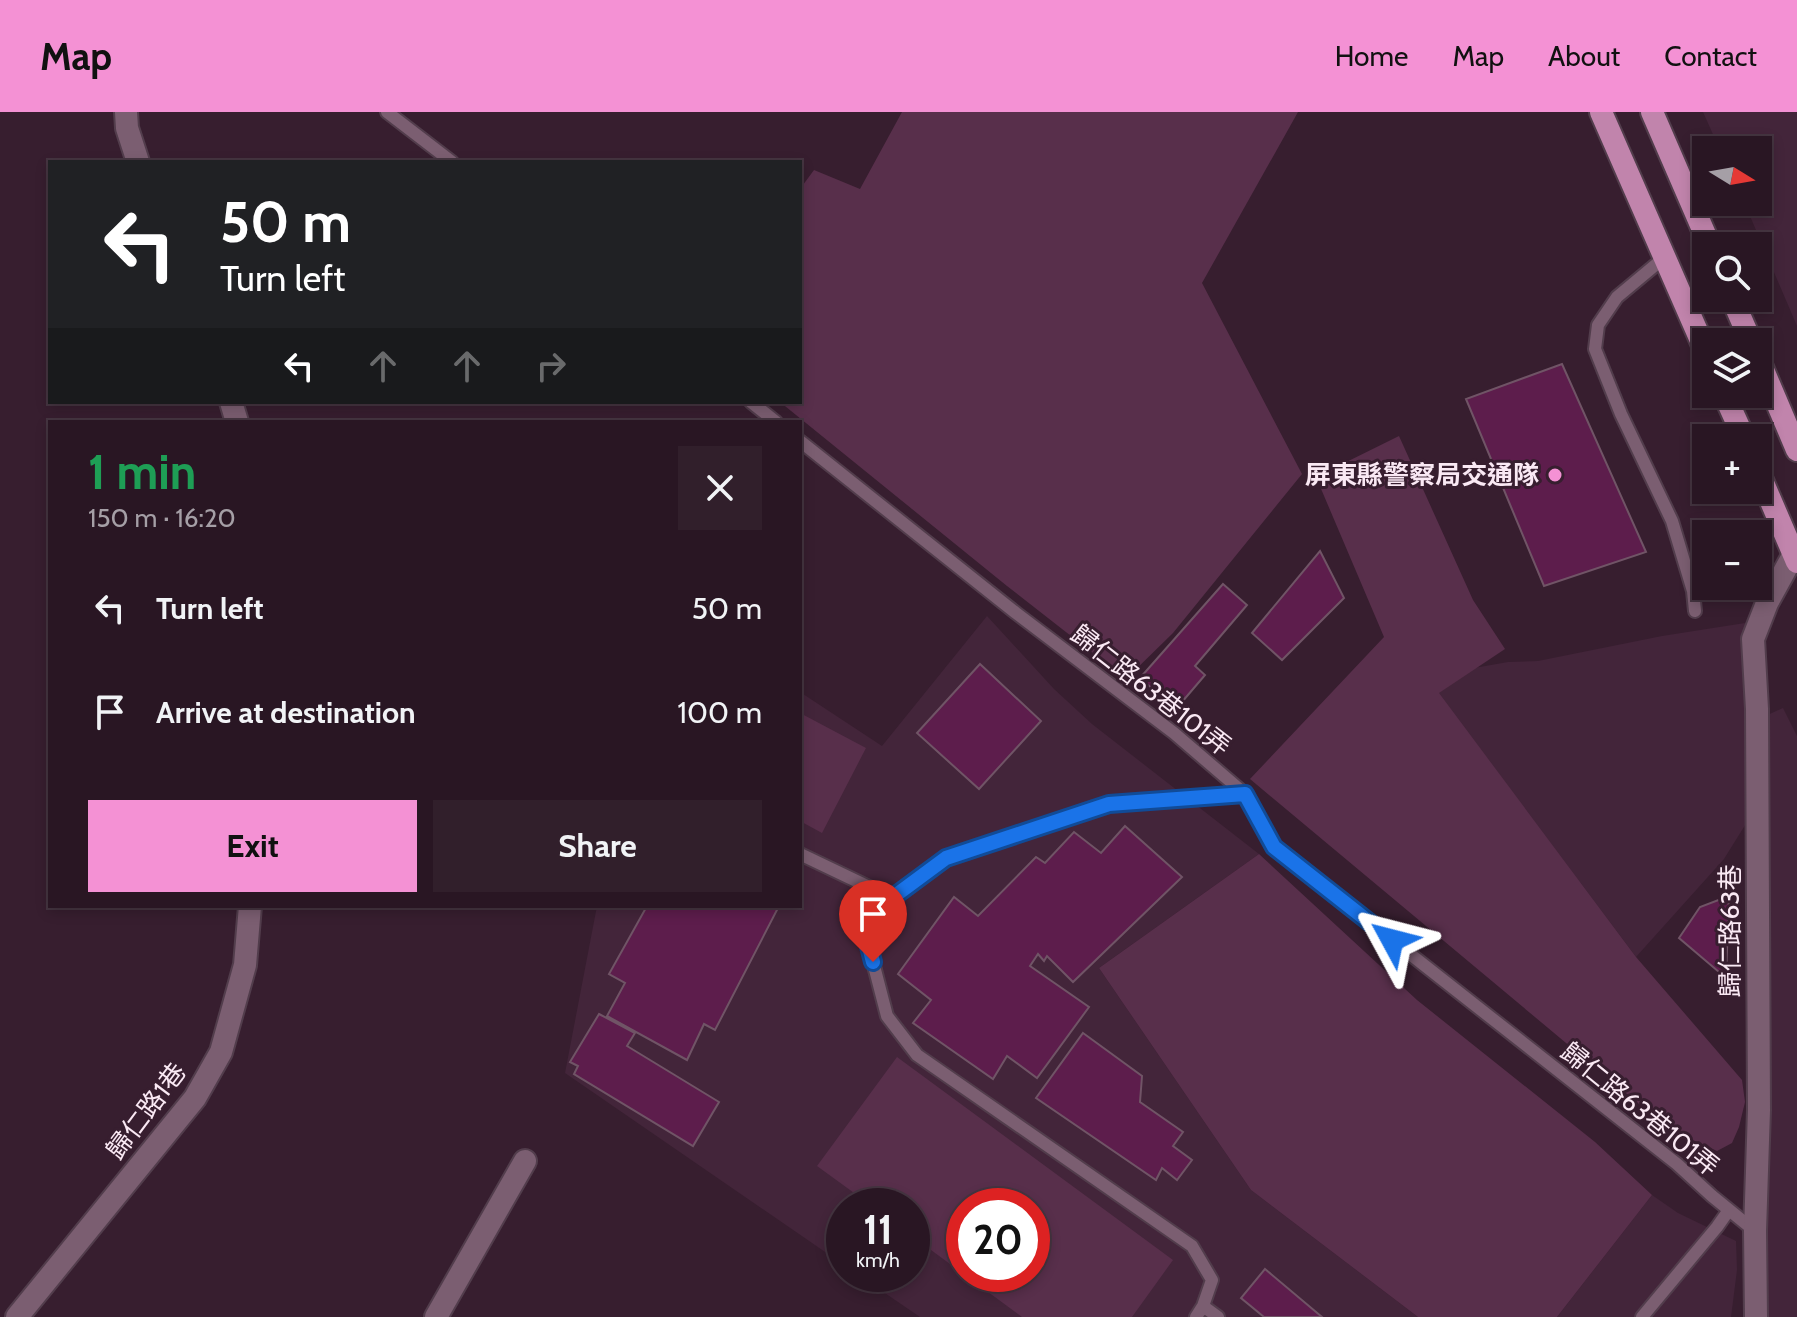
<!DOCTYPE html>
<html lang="en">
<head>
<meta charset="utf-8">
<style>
  :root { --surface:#291623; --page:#311f2b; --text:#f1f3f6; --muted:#a59fa6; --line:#453541; --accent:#f491d4 }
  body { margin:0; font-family:Cabin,"Noto Sans TC",sans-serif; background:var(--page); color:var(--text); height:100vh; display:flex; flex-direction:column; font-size:30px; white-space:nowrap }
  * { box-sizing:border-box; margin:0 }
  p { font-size:26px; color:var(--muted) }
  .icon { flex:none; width:44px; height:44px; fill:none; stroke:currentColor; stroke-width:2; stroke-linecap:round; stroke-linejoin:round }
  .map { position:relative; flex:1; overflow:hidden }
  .side { position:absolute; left:48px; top:308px; width:754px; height:488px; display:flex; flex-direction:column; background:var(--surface); border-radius:0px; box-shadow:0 4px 12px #0003,0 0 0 2px var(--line) }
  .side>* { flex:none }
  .guide { position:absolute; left:48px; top:48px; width:754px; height:244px; border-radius:0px; box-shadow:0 4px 12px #0003,0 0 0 2px var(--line); background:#202124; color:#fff; overflow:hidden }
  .needle { width:52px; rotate:101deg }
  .buttons { position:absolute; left:1692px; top:24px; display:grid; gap:16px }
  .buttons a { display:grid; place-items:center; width:80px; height:80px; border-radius:0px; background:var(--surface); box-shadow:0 4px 12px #0003,0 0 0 2px var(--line); font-size:40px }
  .speed { position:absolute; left:826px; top:1076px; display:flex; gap:16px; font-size:40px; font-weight:700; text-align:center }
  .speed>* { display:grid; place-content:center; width:104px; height:104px; border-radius:50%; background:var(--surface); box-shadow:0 4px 12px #0003,0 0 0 2px var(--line); line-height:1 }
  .speed small { font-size:20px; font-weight:400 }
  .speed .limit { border:12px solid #d22; background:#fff; color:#111 }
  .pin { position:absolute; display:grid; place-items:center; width:68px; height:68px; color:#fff; margin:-82px -34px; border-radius:50% 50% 50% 0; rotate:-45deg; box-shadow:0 0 8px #0007 }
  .pin .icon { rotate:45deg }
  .me { position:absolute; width:88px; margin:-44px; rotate:308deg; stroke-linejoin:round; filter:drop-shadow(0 0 6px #0008) }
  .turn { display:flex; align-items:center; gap:28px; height:168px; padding:0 40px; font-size:36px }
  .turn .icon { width:104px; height:104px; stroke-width:2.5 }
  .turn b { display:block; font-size:56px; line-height:68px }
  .lanes { display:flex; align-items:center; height:76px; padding:0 40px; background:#0003; justify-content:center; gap:40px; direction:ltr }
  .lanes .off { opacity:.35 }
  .round { display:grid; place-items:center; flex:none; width:84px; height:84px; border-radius:0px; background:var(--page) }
  .head { display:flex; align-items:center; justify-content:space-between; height:136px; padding:0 40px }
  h1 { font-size:48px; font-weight:700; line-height:60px; color:#1e9e55 }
  .button { display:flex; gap:16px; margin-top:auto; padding:16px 40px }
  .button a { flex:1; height:92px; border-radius:0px; background:var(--accent); color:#111; font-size:32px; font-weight:700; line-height:92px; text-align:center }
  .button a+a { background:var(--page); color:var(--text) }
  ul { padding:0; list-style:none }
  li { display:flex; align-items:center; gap:24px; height:104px; padding:0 40px }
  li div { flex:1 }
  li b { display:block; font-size:30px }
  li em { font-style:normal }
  header { display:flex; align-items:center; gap:48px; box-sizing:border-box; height:112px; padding:0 40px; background:var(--accent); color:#111 }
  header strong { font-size:38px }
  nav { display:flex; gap:44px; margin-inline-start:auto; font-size:28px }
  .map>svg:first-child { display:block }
  .built { fill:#43253a; fill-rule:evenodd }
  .green { fill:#582f4b; fill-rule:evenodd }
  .building { fill:#5d1d4c; stroke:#705466; stroke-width:2 }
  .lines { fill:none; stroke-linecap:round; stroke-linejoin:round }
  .service-casing { stroke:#523d4c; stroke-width:16 }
  .minor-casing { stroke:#523d4c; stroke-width:26 }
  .primary-casing { stroke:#523d4c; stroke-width:26 }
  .service { stroke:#7b5e71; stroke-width:12 }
  .minor { stroke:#7b5e71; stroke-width:22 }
  .primary { stroke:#c184ac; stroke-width:22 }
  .route-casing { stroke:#114b97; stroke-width:20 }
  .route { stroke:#1a73e8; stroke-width:14 }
  .poi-dot { fill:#f491d4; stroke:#371e2f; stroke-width:3 }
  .labels { text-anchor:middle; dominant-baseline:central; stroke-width:6; stroke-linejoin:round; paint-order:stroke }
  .poi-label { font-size:26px; font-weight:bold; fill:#fae9f4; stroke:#371e2f; text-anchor:end }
  .street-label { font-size:26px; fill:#fae9f4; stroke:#371e2f }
</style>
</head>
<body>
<header>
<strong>Map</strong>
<nav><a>Home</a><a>Map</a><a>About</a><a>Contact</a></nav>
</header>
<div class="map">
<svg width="1797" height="1205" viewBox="0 0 1797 1205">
  <rect width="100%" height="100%" fill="#371e2f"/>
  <path class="built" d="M1703 0H1797V214L1744 90H1758V38H1720Z
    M987 504 1054 577 1092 612 1259 742 1099 856 1251 1078 1418 1205H920L857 1162H912V1094H844V1153L565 961 597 794H800V580L882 634ZM964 1094H1032V1162H964Z
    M1745 511 1748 520 1752 702 1724 747 1636 845 1438 581 1474 556 1508 550 1538 549 1662 524Z
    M1783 596 1797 624V1205H1766L1761 606Z
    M1652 1083 1678 1101 1736 1129 1737 1158 1731 1205H1557Z"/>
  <path class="green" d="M902 0H1298L1202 171 1302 362 1173 521 1126 567 1007 474 780 290H800V77L814 58 860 77Z
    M1399 324 1473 488 1505 537 1439 581 1636 845 1742 968 1745 990 1739 1015 1732 1031 1717 1039 1675 1020 1657 1007 1250 667 1384 525 1316 365Z
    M800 601 866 636 822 721 800 709Z
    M1259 742 1417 888 1595 1030 1652 1083 1557 1205H1418L1251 1078 1099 856Z
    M897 945 1173 1148 1132 1205H1022L912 1124V1094H872L817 1054ZM964 1094H1032V1162H964Z"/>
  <path class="building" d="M1562 252 1646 440 1544 474 1466 287Z
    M1320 439 1344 486 1282 548 1252 521Z
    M1223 472 1247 493 1195 554 1205 563 1176 597 1140 566Z
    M980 552 1041 609 979 677 917 621Z
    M1125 714 1182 765 1073 870 1047 844 1044 849 1038 842 1030 854 1089 895 1037 966 1007 944 993 967 913 911 931 888 898 862 954 785 978 804 1036 745 1045 751 1074 720 1101 741Z
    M1729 784 1726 866 1679 826 1700 795Z
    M647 794H779L715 918 704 912 687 948 607 904 625 871 609 862Z
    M599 902 635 921 627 934 719 990 693 1034 574 962 578 954 570 950Z
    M1083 921 1142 964 1140 990 1183 1020 1173 1034 1192 1048 1177 1068 1162 1056 1156 1068 1036 986Z
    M1265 1157 1322 1205H1264L1241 1186Z"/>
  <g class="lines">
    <g class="service-casing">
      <path id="service" d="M387 0 452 50
        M1665 145 1617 185 1598 213 1595 237 1621 302 1672 409 1693 479 1695 499
        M751 290 776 310
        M800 329 1016 501 1174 621 1245 682 1274 735 1677 1052 1712 1084 1755 1119
        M800 742 892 786
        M1203 1194 1218 1205
        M1196 1205 1203 1194 1212 1168 1192 1134 917 943 887 904 866 823 892 786 946 746 1109 692 1245 682
        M1642 1205 1717 1115 1729 1098"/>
    </g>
    <g class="minor-casing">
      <path id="minor" d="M126 0 127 16 138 50
        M231 290 237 310
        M17 1205 195 986 221 940 245 853 250 794
        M436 1205 525 1049
        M1756 1205 1755 1119 1759 998 1757 597 1753 527 1767 491 1794 442 1797 441"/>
    </g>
    <g class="primary-casing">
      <path id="primary" d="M1601 0 1706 240
        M1652 0 1710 134
        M1732 186 1751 230
        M1758 246 1797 338
        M1724 282 1744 326
        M1758 359 1797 450"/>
    </g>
    <use href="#service" class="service"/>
    <use href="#minor" class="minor"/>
    <use href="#primary" class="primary"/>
  </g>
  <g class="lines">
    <g class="route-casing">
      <path id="route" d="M873 850 866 823 892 786 946 746 1109 692 1245 682 1274 735 1392 828"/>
    </g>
    <use href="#route" class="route"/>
  </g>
  <circle class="poi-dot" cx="1555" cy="363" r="8"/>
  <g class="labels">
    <g class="poi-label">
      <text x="1539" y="363">屏東縣警察局交通隊</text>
    </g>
    <g class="street-label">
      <text transform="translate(1151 578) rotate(38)">歸仁路63巷101弄</text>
      <text transform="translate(1730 819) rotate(-90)">歸仁路63巷</text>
      <text transform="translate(1640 997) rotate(39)">歸仁路63巷101弄</text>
      <text transform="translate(146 999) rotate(-53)">歸仁路1巷</text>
    </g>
  </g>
</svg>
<div class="buttons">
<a><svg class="needle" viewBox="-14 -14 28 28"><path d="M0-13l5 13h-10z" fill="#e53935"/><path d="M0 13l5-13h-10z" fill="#a59fa6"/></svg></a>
<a><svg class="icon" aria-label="search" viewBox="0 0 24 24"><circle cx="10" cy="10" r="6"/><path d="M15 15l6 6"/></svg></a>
<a><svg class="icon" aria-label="layers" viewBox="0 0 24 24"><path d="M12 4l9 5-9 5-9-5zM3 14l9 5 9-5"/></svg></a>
<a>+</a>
<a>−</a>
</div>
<div class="speed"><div>11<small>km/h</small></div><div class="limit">20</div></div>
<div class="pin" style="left:873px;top:850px;background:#d93025"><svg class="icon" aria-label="arrive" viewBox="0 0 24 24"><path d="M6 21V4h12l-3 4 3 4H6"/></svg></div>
<svg class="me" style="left:1392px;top:828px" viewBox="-20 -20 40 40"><path d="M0-17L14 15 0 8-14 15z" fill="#1a73e8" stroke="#fff" stroke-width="4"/></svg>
<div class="guide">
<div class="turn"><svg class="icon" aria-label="left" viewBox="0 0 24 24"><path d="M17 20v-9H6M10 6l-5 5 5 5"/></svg><div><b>50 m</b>Turn left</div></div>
<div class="lanes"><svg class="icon" aria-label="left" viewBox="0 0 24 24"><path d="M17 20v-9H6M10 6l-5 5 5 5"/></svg><svg class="icon off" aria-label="ahead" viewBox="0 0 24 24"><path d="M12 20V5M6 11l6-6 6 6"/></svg><svg class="icon off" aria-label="ahead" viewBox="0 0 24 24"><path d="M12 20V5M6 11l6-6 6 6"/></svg><svg class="icon off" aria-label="right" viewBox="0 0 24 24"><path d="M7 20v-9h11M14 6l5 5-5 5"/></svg></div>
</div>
<section class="side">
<div class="head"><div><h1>1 min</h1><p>150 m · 16:20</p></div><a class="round"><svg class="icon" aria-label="close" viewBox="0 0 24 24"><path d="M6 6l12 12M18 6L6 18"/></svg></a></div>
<ul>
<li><svg class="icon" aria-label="left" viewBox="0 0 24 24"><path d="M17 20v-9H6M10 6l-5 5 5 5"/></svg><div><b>Turn left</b></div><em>50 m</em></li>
<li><svg class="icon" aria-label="arrive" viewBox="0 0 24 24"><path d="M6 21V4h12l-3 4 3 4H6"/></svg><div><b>Arrive at destination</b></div><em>100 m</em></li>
</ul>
<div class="button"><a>Exit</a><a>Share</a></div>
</section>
</div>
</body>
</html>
